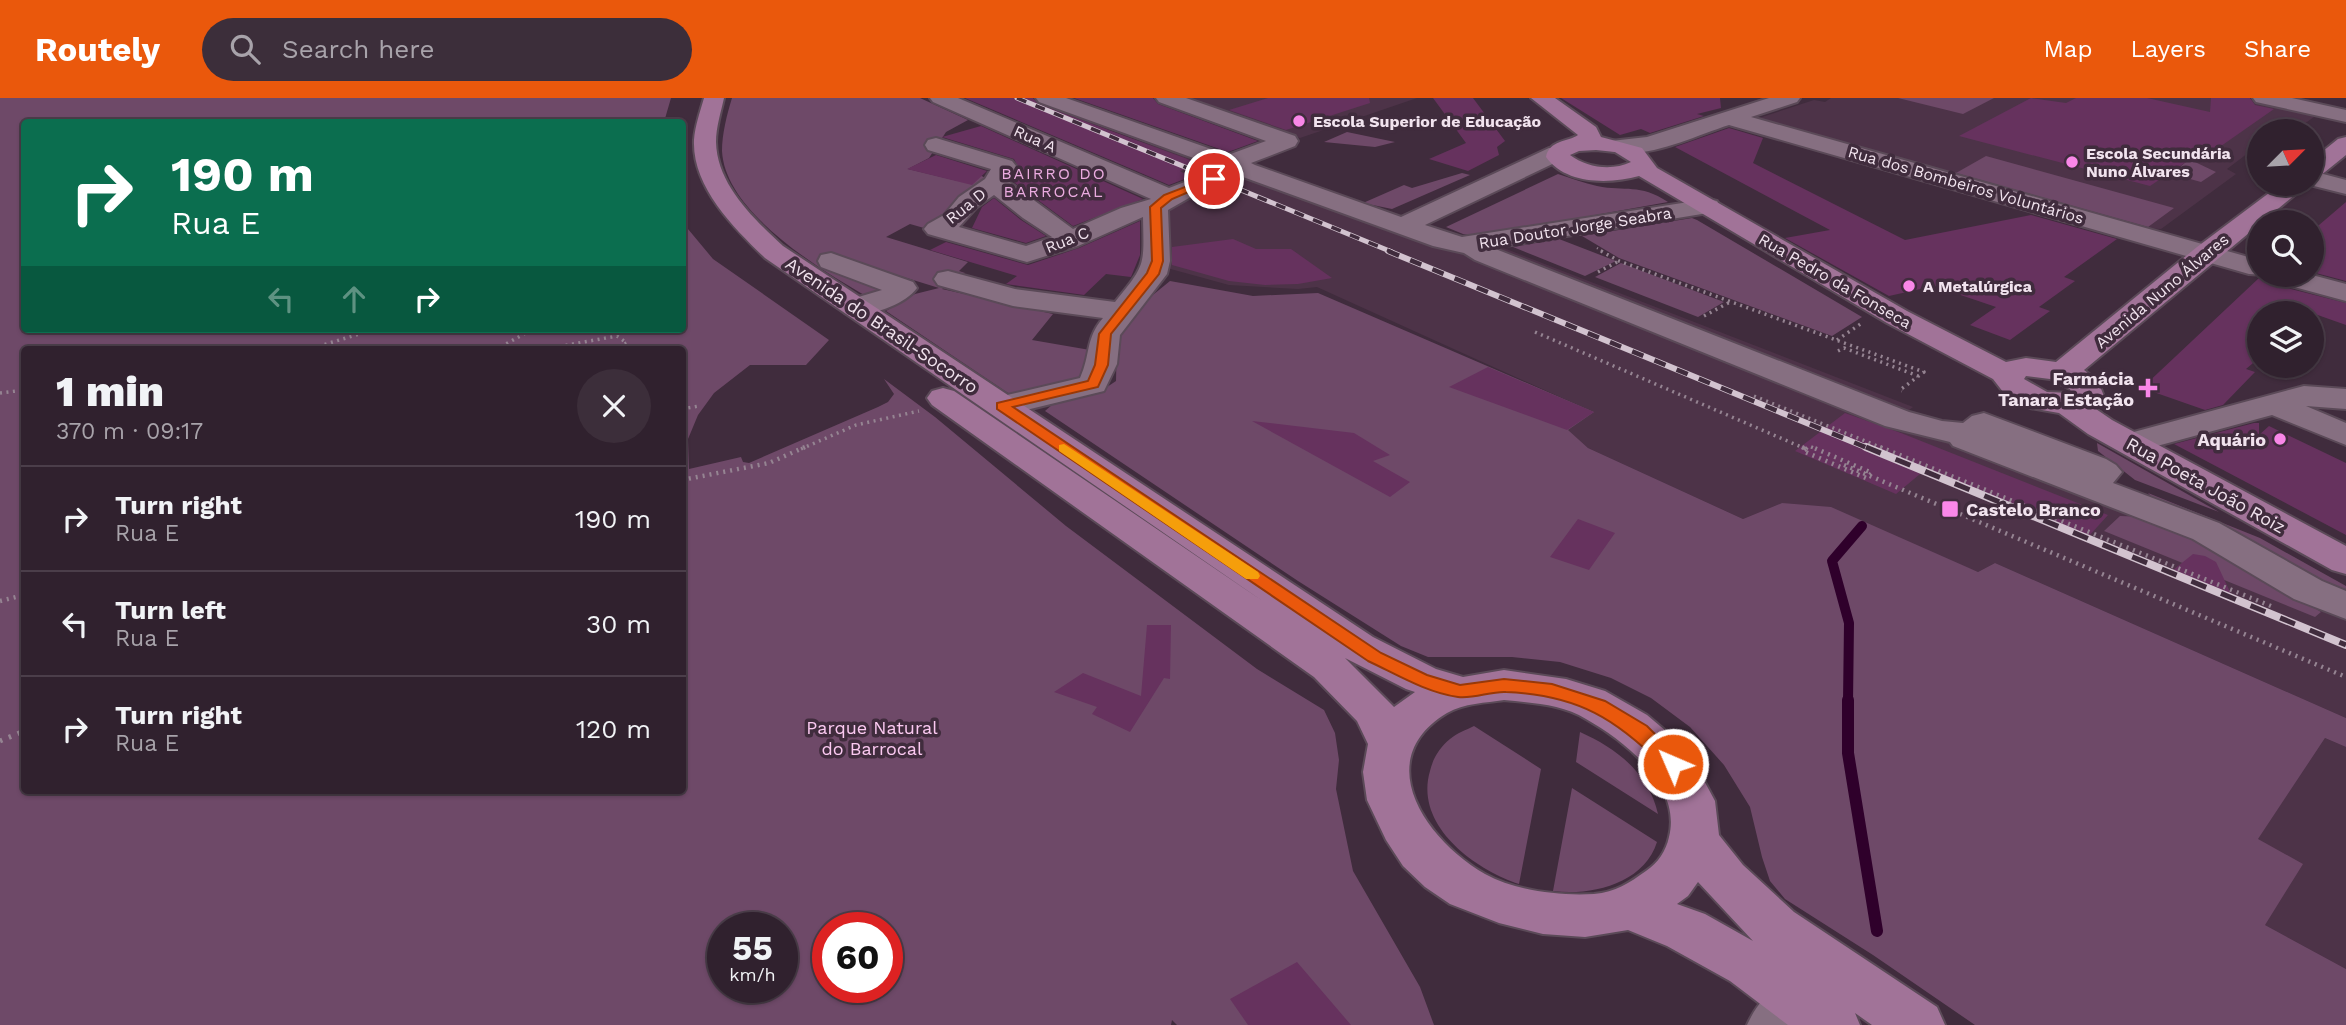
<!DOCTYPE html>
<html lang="en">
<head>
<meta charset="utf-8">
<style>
  :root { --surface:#30212e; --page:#3c2e3a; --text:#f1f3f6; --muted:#a8a3aa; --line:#4b3e4a; --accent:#ea580c }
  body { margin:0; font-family:"Work Sans",sans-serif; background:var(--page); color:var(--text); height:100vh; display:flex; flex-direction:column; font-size:26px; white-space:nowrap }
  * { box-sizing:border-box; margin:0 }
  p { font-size:23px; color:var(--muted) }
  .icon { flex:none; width:38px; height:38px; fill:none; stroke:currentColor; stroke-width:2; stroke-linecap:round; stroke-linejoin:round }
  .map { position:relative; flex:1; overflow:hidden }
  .drawer { position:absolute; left:21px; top:248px; width:665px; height:448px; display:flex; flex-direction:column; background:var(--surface); border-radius:7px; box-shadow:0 2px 5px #0004,0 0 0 2px var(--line) }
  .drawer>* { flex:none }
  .top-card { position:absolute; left:21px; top:21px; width:665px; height:214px; border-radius:7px; box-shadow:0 2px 5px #0004,0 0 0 2px var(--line); background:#0b6e4f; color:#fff; overflow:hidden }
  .needle { width:46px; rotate:66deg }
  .controls { position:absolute; left:2247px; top:21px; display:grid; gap:14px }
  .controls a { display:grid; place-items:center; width:77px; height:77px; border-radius:50%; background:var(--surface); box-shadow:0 2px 5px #0004,0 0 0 2px var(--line); font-size:35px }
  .speed { position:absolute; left:707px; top:814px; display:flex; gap:14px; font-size:35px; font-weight:700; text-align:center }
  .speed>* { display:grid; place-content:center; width:91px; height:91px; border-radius:50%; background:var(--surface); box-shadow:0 2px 5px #0004,0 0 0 2px var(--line); line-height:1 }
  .speed small { font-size:18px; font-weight:400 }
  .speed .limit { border:10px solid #d22; background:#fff; color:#111 }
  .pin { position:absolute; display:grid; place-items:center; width:60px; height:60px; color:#fff; margin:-30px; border:4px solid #fff; border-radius:50%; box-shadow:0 2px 7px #0007 }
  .me { position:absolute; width:77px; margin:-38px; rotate:315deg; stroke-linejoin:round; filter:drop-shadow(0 0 5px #0008) }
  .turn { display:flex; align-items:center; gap:24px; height:147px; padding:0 35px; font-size:32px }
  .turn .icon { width:91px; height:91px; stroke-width:2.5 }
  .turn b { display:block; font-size:49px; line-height:60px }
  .lanes { display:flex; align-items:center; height:66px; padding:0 35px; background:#0003; justify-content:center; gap:35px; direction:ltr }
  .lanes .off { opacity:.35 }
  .round { display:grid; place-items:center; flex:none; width:74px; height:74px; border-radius:37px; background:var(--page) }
  .overview { display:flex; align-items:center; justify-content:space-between; height:119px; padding:0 35px }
  h1 { font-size:42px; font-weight:800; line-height:52px }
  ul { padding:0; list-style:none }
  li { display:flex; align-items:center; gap:21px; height:105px; padding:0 35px; border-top:2px solid var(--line) }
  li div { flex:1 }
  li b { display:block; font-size:26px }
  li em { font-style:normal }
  header { display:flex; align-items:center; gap:42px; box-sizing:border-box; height:98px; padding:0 35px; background:var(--accent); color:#fff }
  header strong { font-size:33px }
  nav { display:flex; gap:38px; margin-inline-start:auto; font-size:24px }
  .search { width:490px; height:63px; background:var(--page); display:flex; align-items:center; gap:18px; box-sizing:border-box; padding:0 24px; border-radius:38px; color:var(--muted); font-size:26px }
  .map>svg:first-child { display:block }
  .built { fill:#4d3348 }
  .green { fill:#6e4968; fill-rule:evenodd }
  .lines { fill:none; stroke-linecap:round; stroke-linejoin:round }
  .stream-far1 { stroke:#2f002b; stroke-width:10 }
  .stream { stroke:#2f002b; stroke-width:12 }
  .building { fill:#66325e }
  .minor-casing { stroke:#5b4a58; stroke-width:4 }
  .major-casing { stroke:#5b4a58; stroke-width:4 }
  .path-far3 { stroke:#958492; stroke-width:2.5; stroke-dasharray:1 3.5; stroke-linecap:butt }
  .path-far2 { stroke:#958492; stroke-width:3.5; stroke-dasharray:2 4.5; stroke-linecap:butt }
  .path-far1 { stroke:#958492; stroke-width:4.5; stroke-dasharray:2 5; stroke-linecap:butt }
  .path { stroke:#958492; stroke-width:5; stroke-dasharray:2.5 7; stroke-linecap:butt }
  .minor { fill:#866f81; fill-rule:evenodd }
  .major { fill:#a17398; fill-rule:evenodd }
  .rail-far2-casing { stroke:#d2c3cf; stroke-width:5 }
  .rail-far1-casing { stroke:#d2c3cf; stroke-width:6 }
  .rail-casing { stroke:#d2c3cf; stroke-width:8 }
  .rail-far2 { stroke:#402c3d; stroke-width:3.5; stroke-dasharray:10; stroke-linecap:butt }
  .rail-far1 { stroke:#402c3d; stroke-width:4.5; stroke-dasharray:12; stroke-linecap:butt }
  .rail { stroke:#402c3d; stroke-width:5; stroke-dasharray:16; stroke-linecap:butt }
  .route { fill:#ea580c; stroke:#983908; stroke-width:2 }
  .slow { fill:#f59e0b }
  .poi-dot { fill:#f987e8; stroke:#402c3d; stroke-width:2.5 }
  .labels { text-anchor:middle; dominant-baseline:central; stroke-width:7; stroke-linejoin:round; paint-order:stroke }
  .far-poi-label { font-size:16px; font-weight:bold; fill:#f1e3ee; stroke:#402c3d; text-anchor:start }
  .far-street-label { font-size:16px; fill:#f1e3ee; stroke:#402c3d }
  .far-neighbourhood-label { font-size:16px; letter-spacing:2px; fill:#eaabdf; stroke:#402c3d }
  .street-label { font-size:18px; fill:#f1e3ee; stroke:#402c3d }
  .poi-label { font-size:18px; font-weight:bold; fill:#f1e3ee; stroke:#402c3d; text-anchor:end }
  .park-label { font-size:18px; fill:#fbc9f1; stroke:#402c3d }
</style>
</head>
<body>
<header>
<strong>Routely</strong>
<div class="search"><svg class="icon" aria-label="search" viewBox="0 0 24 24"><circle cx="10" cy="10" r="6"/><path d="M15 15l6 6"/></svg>Search here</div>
<nav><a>Map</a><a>Layers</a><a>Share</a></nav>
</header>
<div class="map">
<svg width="2346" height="927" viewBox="0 0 2346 927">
  <rect width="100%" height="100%" fill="#402c3d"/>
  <path class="built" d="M986 0H1029L1121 37 1397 129 1477 159 1501 149 1913 309 1895 323 2065 389 2091 391 2346 517V620L1995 465 1978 474 1782 405 1743 421 1588 350 1567 332 1593 314 1317 189 1298 191 1229 187 1167 170 1160 121 1170 103 1199 88Z
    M1182 0H1417L1300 40Z
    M1831 0H2241L2305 14 2314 19 2294 33H2259V53L2252 52 2227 71 2236 76 2161 131 2143 130 1759 20 1814 2 1825 4Z
    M2325 640 2346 649V871L2265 827 2257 742Z"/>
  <path class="green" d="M0 0H671L664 24H24V231H682L683 125 713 161 829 242 806 267H750L714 295 698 317 688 341 689 371 741 359 743 364 749 365 878 309 888 304 894 296 884 281 935 319 1066 428 1257 571 1324 612 1335 635 1339 662 1336 691 1353 773 1420 889 1434 927H1177L1172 922 1171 927H0ZM24 252H682V693H24ZM723 830H782V889H723ZM828 830H887V889H828Z
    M732 0H920L968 22 946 34 929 60 908 71 958 83 974 74 995 85 931 132 910 126 886 139 968 164 959 173 965 175 942 191 1053 216 1032 242 1090 252 1093 286 1020 303 886 213 915 196 939 190 829 156 892 190 866 198C819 171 725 114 722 53 722 36 727 16 732 0Z
    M1898 0H1994L1963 16Z
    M1347 34 1395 44 1375 49 1324 44Z
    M1986 58 2174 110 2148 129 1956 75Z
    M2187 63 2195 64 2216 74 2201 84 2172 76Z
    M1462 75 1470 77 1392 111 1363 105 1404 87 1412 90Z
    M1558 76C1571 80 1584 85 1597 88 1626 94 1639 85 1668 104L1477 138 1463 136 1446 129Z
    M1692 120 1697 122 1862 219 1832 238 1619 160 1582 138Z
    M1559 141 1616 163 1585 178 1513 149Z
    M1621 165 1724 204 1698 219 1595 179Z
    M1170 183 1253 198 1318 195 1594 314 1568 332 1588 350 1743 421 1782 405 1831 409 1978 474 1995 465 2346 620V649L2325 640 2258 741 2303 766 2265 827 2346 871V927H1975L1873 857 1785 801 1770 783 1762 759 1750 709 1724 667 1690 629 1651 600 1611 580 1560 564 1512 559H1428L1401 548 1298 483 1045 313 1054 305 1098 295 1116 283 1117 238 1138 209Z
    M2097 345 2219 414 2135 382 2098 353Z
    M2148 395 2260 440 2346 488V499L2157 404Z
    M2120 418 2146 419 2194 438 2321 514 2315 519 2104 433Z
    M1474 628 1541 671 1519 786C1474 771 1414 727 1430 673 1433 660 1440 649 1450 641 1457 635 1466 632 1474 628Z
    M1580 634C1616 650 1649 675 1658 716L1576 664Z
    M1572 690 1657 744C1644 786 1591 798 1553 793Z"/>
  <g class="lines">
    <path class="stream-far1" d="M1848 604 1849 525 1832 463 1862 428"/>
    <path class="stream" d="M1848 602V655L1877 833"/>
  </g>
  <path class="building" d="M965 0H1033L1038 6 1201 66 1180 73 1190 79 1169 87Z
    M1074 0H1153L1158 6 1258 43 1228 54Z
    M1268 0H1369L1370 5 1286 32 1229 12Z
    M1433 0H1473L1505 43 1497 49 1499 57 1468 73 1429 61 1466 45Z
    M1561 0H1720L1721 10 1697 16 1704 18 1650 35 1641 31 1620 37Z
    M2031 0 2066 5 2076 0H2147L2210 14 2211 0H2250L2255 7 2274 11 2201 62 2192 60 2150 88 1959 38Z
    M981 28 1143 101 1073 128 1011 82 1018 69 1014 61 942 39Z
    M1729 30 1763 40 1753 65 1905 142 2031 117 2117 141 2064 179 2075 183 2039 209 2050 213 2010 242 1970 227 1996 209 1934 188 1889 198 1785 140 1830 132 1675 49Z
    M936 57 987 73 972 87 907 71Z
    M994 100 1021 122 1046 138 1026 145 972 130 982 109Z
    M2346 104V183L2312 174V133Z
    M1140 123V157L1131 179 1106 176 1084 197 1006 186 1017 178 930 152 946 144 1028 167 1079 150Z
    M1233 141 1256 151H1291L1332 180 1298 186 1265 187 1229 183 1172 167V149Z
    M2266 179 2271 186 2346 205V227L2312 215H2259V260L2246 271 2255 274 2223 307 2205 312 2142 290 2259 180Z
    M1488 269 1594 314 1567 332 1449 289Z
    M1845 315 1901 335 2108 417 2089 438 1926 371 1896 396 1795 353Z
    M1252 323 1354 335 1390 357 1373 363 1410 384 1390 399Z
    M2254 325H2259V337L2269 328 2346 365V437L2174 346Z
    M1578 421 1615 435 1589 472 1550 459Z
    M2193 456 2205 458 2216 464 2231 496 2173 472Z
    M1147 527H1171L1170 581 1164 580 1130 634 1092 616 1097 609 1054 594 1083 575 1141 598Z
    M1297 864 1351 927H1248L1230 901Z"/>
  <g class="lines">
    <g class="minor-casing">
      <path id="minor" d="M930 0H958L1169 90 1221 70 1039 4 1036 0H1066L1228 57 1266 43 1159 4 1156 0H1186L1295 38 1298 43 1295 48 1251 65 1255 67 1401 119 1549 50H1565L1568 55 1565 60 1425 127 1462 139 1708 101 1717 103 1720 108 1717 113 1708 115 1493 150 1909 314 1942 323 1963 325 1972 318 1984 315 2106 361 2116 367 2122 374 2113 385 2219 425 2322 483 2346 493V521L2294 501 2193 441 1953 348 1950 344 1885 328 1475 162 1464 155 1433 148 1243 79 1196 96 1168 112 1170 163 1167 176 1120 237 1117 266 1104 293 1002 318 990 315 986 308 990 301 1080 280C1091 256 1085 241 1103 220L1013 208 938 187 934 181 938 175 948 173 1015 191 1115 204C1146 166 1144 168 1143 119L1078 148 1027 164 928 136 924 131 928 126 944 117 959 99 985 81 991 71 928 52 925 47 928 42 936 40 1012 63 1016 68 1008 83 1073 131 1121 110 1151 101 933 4ZM994 97 1023 120 1052 139 1026 148 959 129 977 109Z
        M1769 0H1800L1797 4 1751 19 2259 162V177H2265L2249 176 1729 27C1694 38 1648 62 1611 53L1608 48 1611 43 1647 39Z
        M2253 0H2292L2346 12V24L2256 4Z
        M2312 73 2346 82V96L2306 86H2312Z
        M831 155 913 184 917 190C904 208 866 220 845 215L841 209 845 203 882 192 821 169 818 163 821 157Z
        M2268 177H2312L2346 186V203L2272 183Z
        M2304 288 2346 291V311L2306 308 2346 325V347L2272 317 2131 355 2119 352 2114 345 2119 338Z
        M1798 879 1818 886 1826 903 1811 927H1747C1758 903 1773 888 1798 879Z"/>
    </g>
    <g class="major-casing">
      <path id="major" d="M704 0H724C721 14 716 29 716 44 717 87 754 121 783 148L1373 539 1436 571 1463 579 1504 572 1566 581 1605 593 1647 617 1673 639 1694 664 1715 703 1719 737 1743 767 1794 814 1937 909 1945 927H1872L1855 915 1860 927H1788L1730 883 1667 848 1628 832 1585 839 1543 836 1499 825 1450 806 1425 789 1403 768 1386 742 1367 702 1363 674 1368 646 1357 623 1314 579 932 307 927 300 932 293 943 290 954 293 1264 504 765 160C734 130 692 89 694 42 695 28 700 14 704 0ZM1345 560 1406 591 1415 594 1394 609ZM1504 602C1532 605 1562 606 1586 621 1625 643 1682 688 1669 739 1666 753 1658 765 1646 773 1629 785 1616 794 1594 796 1559 798 1516 793 1485 776 1427 743 1369 662 1447 615 1464 605 1486 605 1504 602ZM1698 784 1753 843 1705 816 1677 806 1688 798Z
        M1531 0H1555L1596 29 1601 39 1642 50 1657 70 1907 213 2006 264 2026 260 2056 264 2197 149 2281 86H2308L2084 272C2094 279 2101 287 2104 299L2093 309 2112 322 2346 448V476L2332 472 2088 336 2059 315 2030 310 2007 299 1993 281 1887 225 1639 78C1610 86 1566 87 1546 59 1549 42 1568 44 1578 37ZM1596 52 1615 54 1631 64C1612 73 1587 70 1570 57L1579 53ZM2026 278 2050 281 2070 291 2071 295 2047 294 2024 281Z
        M2346 39V57L2320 78 2312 80V62L2338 41Z"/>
    </g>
    <path class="path-far3" d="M1597 150 1604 154"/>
    <path class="path-far2" d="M1601 153 1619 163 1924 274 1900 292 1902 293
      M1598 174 1619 163
      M1704 218 1730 204
      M1535 234 1806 351
      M1837 242 1862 225
      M306 252 376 231
      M495 252 533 231
      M540 252 617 238 627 245 610 252
      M1838 253 1844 250 1918 278
      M0 295 24 292
      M1754 298 1885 351
      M682 311 699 308
      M801 351 856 327 919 313
      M1806 351 1809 348 1816 351"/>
    <path class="path-far1" d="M1802 349 1806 351
      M1880 349 2271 508
      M1806 351 1803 353 1866 380 1872 375 1812 349
      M1844 367 2346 579
      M682 382 769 365 805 349
      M0 503 24 497"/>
    <path class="path" d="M0 643 24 633"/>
    <use href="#minor" class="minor"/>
    <use href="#major" class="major"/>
    <g class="rail-far2-casing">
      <path id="rail-far2" d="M1017 0 1392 154"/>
    </g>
    <g class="rail-far1-casing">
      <path id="rail-far1" d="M1388 153 1870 351"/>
    </g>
    <g class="rail-casing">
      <path id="rail" d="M1866 349 2346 547"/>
    </g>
    <use href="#rail-far2" class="rail-far2"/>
    <use href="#rail-far1" class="rail-far1"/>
    <use href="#rail" class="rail"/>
  </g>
  <path class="route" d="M1211 79 1219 81 1172 101 1161 110 1163 163 1159 176 1111 236 1108 267 1098 289 1013 309 1381 555 1427 577 1460 587 1504 581 1552 586 1605 603 1647 628 1680 661 1683 666 1680 671H1666C1617 621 1578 597 1506 594 1491 593 1474 601 1458 599 1427 595 1396 576 1368 563L997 311V305L1088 283 1095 267 1099 236 1147 175 1152 163 1150 109 1164 97Z"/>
  <path class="slow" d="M1064 346 1258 474 1260 478 1258 481H1246L1059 353V347Z"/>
  <g class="poi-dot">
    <circle cx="1299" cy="23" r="7"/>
    <circle cx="2072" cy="64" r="7"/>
    <circle cx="1909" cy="188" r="7"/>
    <path d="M2144.5 279.5h7v7h7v7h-7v7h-7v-7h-7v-7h7z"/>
    <circle cx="2280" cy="341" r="7"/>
    <rect x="1941" y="402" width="18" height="18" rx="3.5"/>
  </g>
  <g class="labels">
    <g class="far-poi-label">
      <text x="1313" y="23">Escola Superior de Educação</text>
      <text x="2086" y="55">Escola Secundária<tspan x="2086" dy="18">Nuno Álvares</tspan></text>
      <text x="1923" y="188">A Metalúrgica</text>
    </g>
    <g class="far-street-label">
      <text transform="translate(1035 41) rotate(24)">Rua A</text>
      <text transform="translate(1966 87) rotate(16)">Rua dos Bombeiros Voluntários</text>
      <text transform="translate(966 108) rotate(-39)">Rua D</text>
      <text transform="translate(1575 130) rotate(-9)">Rua Doutor Jorge Seabra</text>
      <text transform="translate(1067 142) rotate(-22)">Rua C</text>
      <text transform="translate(1835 183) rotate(30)">Rua Pedro da Fonseca</text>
      <text transform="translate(2162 193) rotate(-40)">Avenida Nuno Álvares</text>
    </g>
    <g class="far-neighbourhood-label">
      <text x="1054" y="75">BAIRRO DO<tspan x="1054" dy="18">BARROCAL</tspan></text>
    </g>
    <g class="street-label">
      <text transform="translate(882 227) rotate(34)">Avenida do Brasil-Socorro</text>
      <text transform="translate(2206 387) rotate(29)">Rua Poeta João Roiz</text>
    </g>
    <g class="poi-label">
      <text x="2134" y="280">Farmácia<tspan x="2134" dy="21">Tanara Estação</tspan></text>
      <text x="2266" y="341">Aquário</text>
      <text x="1966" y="411" text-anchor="start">Castelo Branco</text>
    </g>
    <g class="park-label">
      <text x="872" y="629">Parque Natural<tspan x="872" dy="21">do Barrocal</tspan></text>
    </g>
  </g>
</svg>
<div class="controls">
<a><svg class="needle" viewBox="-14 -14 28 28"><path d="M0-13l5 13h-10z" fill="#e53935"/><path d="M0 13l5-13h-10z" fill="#a8a3aa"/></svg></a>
<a><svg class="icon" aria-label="search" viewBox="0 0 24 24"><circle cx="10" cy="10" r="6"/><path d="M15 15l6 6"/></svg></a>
<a><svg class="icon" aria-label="layers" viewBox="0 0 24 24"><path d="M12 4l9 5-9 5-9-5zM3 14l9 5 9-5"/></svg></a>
</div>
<div class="speed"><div>55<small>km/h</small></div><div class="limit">60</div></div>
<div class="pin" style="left:1214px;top:81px;background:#d93025"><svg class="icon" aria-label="arrive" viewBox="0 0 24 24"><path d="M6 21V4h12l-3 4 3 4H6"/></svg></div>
<svg class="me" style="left:1673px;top:666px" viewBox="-20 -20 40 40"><circle r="17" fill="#ea580c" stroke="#fff" stroke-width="3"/><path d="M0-11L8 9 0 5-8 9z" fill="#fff"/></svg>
<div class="top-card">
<div class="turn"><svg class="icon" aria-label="right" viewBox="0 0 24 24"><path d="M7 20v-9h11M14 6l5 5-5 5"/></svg><div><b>190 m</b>Rua E</div></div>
<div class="lanes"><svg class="icon off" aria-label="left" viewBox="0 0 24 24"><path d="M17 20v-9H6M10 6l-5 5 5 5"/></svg><svg class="icon off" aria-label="ahead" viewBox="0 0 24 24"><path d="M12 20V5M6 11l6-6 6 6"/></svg><svg class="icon" aria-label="right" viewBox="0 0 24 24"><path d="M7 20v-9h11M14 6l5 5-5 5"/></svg></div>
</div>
<section class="drawer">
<div class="overview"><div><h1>1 min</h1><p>370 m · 09:17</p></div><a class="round"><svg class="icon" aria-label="close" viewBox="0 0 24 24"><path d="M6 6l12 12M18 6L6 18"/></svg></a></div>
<ul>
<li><svg class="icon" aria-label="right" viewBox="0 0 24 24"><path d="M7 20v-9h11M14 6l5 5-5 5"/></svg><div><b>Turn right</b><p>Rua E</p></div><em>190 m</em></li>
<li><svg class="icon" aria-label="left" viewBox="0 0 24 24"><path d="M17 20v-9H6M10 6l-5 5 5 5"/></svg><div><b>Turn left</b><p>Rua E</p></div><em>30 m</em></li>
<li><svg class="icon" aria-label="right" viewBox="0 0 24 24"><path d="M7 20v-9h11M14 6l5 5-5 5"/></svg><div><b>Turn right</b><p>Rua E</p></div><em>120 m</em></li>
</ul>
</section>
</div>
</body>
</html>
